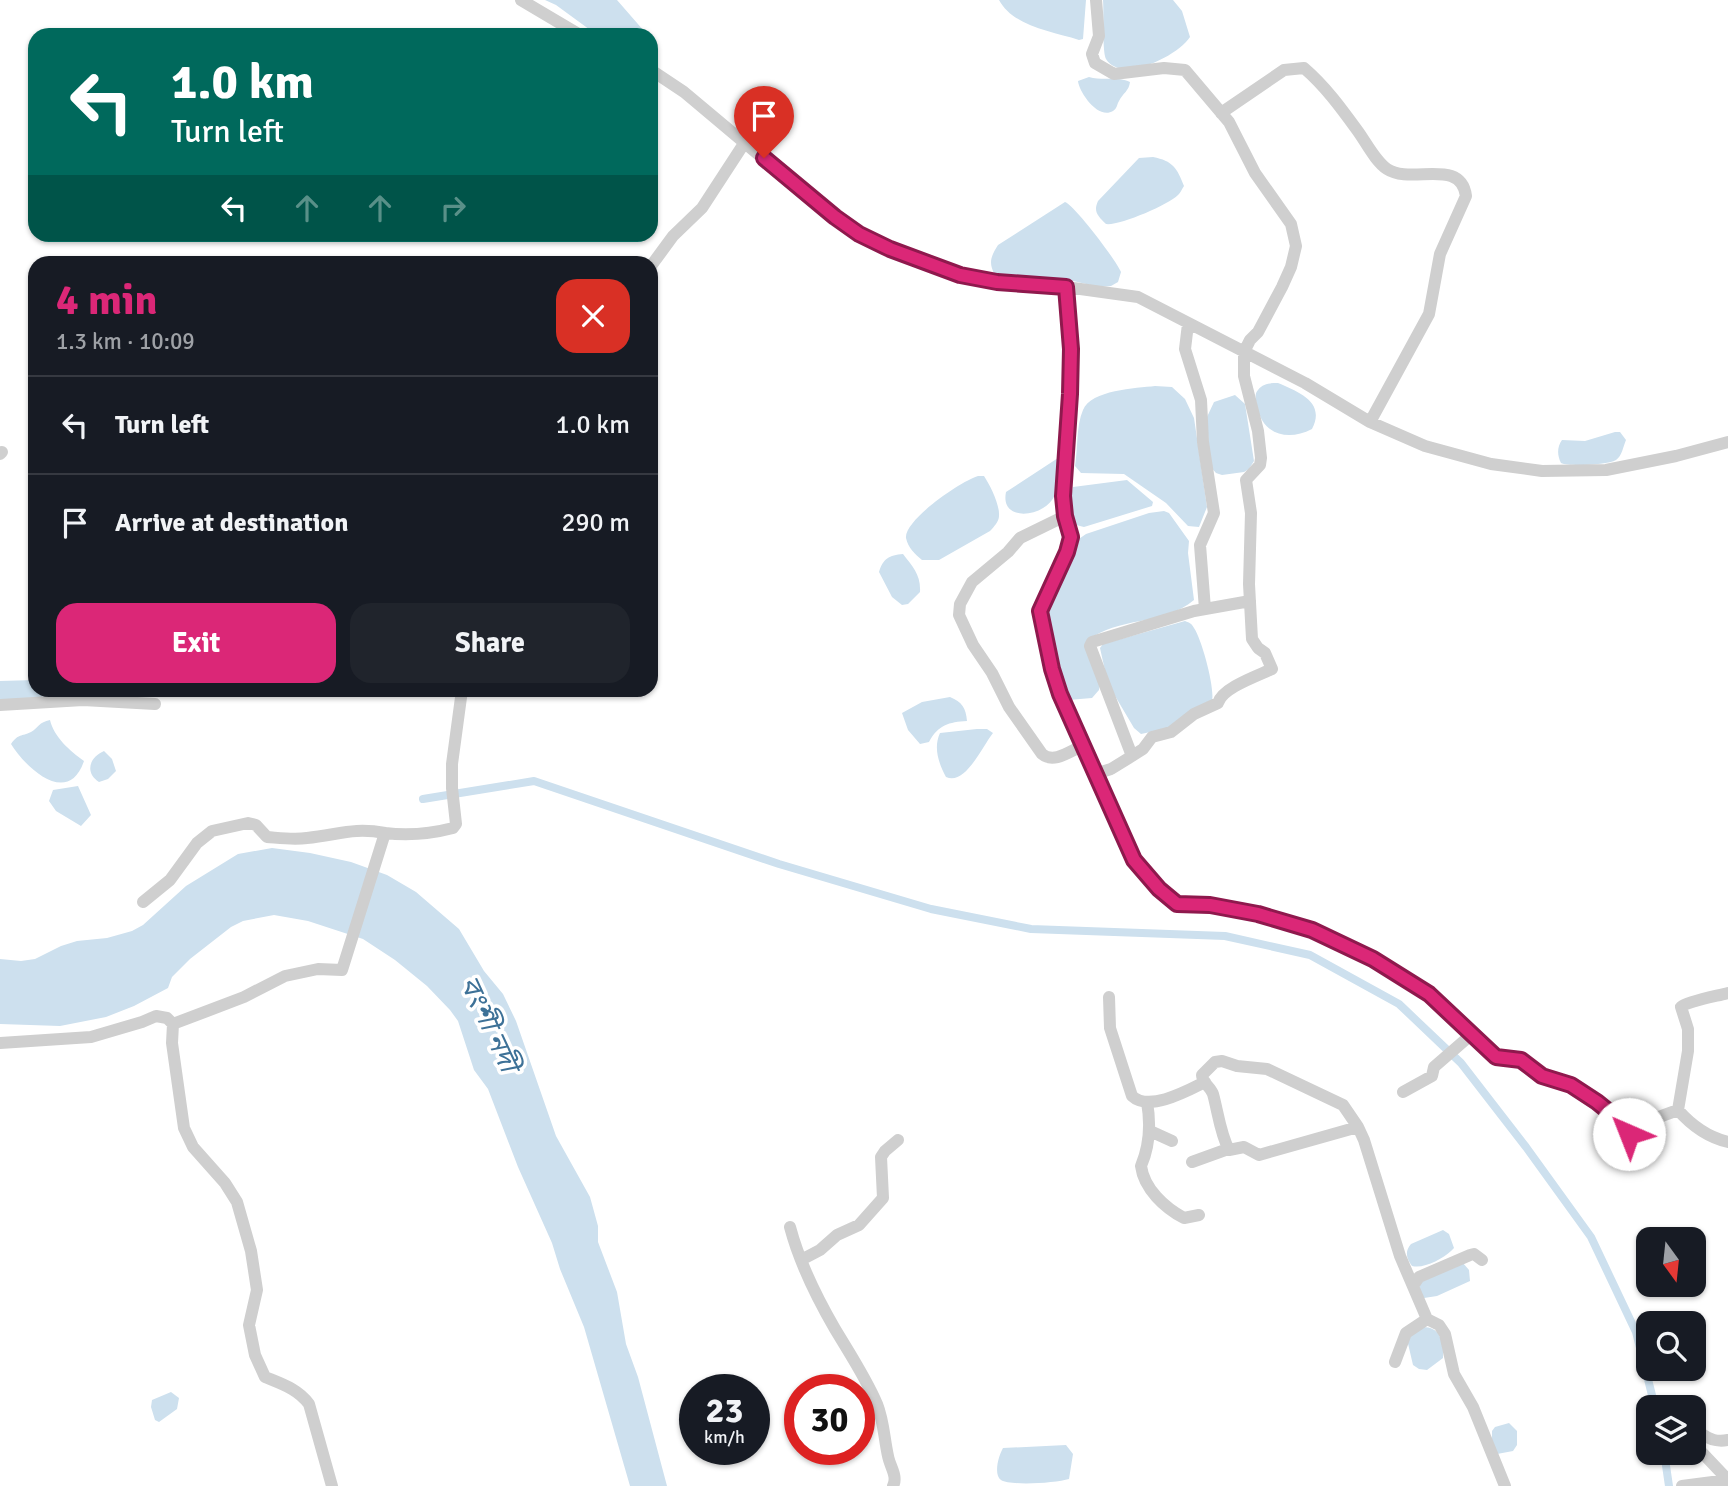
<!DOCTYPE html>
<html lang="en">
<head>
<meta charset="utf-8">
<style>
  :root { --surface:#171b24; --page:#20242c; --text:#f1f3f6; --muted:#9ea1a6; --line:#363941; --accent:#db2777 }
  body { margin:0; font-family:Signika,"Noto Sans Bengali",sans-serif; background:var(--page); color:var(--text); height:100vh; display:flex; flex-direction:column; font-size:26px; white-space:nowrap }
  * { box-sizing:border-box; margin:0 }
  p { font-size:23px; color:var(--muted) }
  .icon { flex:none; width:38px; height:38px; fill:none; stroke:currentColor; stroke-width:2; stroke-linecap:round; stroke-linejoin:round }
  .map { position:relative; flex:1; overflow:hidden }
  .side { position:absolute; left:28px; top:256px; width:630px; height:441px; display:flex; flex-direction:column; background:var(--surface); border-radius:21px; box-shadow:0 2px 5px #0004 }
  .side>* { flex:none }
  .hud { position:absolute; left:28px; top:28px; width:630px; height:214px; border-radius:21px; box-shadow:0 2px 5px #0004; background:#00695c; color:#fff; overflow:hidden }
  .needle { width:46px; rotate:165deg }
  .tools { position:absolute; left:1636px; top:1227px; display:grid; gap:14px }
  .tools a { display:grid; place-items:center; width:70px; height:70px; border-radius:14px; background:var(--surface); box-shadow:0 2px 5px #0004; font-size:35px }
  .speed { position:absolute; left:679px; top:1374px; display:flex; gap:14px; font-size:35px; font-weight:700; text-align:center }
  .speed>* { display:grid; place-content:center; width:91px; height:91px; border-radius:50%; background:var(--surface); box-shadow:0 2px 5px #0004; line-height:1 }
  .speed small { font-size:18px; font-weight:400 }
  .speed .limit { border:10px solid #d22; background:#fff; color:#111 }
  .pin { position:absolute; display:grid; place-items:center; width:60px; height:60px; color:#fff; margin:-72px -30px; border-radius:50% 50% 50% 0; rotate:-45deg; box-shadow:0 0 7px #0007 }
  .pin .icon { rotate:45deg }
  .me { position:absolute; width:77px; margin:-38px; rotate:316deg; stroke-linejoin:round; filter:drop-shadow(0 0 5px #0008) }
  .turn { display:flex; align-items:center; gap:24px; height:147px; padding:0 28px; font-size:32px }
  .turn .icon { width:91px; height:91px; stroke-width:2.5 }
  .turn b { display:block; font-size:49px; line-height:60px }
  .lanes { display:flex; align-items:center; height:66px; padding:0 28px; background:#0003; justify-content:center; gap:35px; direction:ltr }
  .lanes .off { opacity:.35 }
  .round { display:grid; place-items:center; flex:none; width:74px; height:74px; border-radius:21px; background:var(--page) }
  .headline { display:flex; align-items:center; justify-content:space-between; height:119px; padding:0 28px }
  h1 { font-size:42px; font-weight:700; line-height:52px; color:var(--accent) }
  .cta { display:flex; gap:14px; margin-top:auto; padding:14px 28px }
  .cta a { flex:1; height:80px; border-radius:21px; background:var(--accent); color:#fff; font-size:28px; font-weight:700; line-height:80px; text-align:center }
  .cta a+a { background:var(--page); color:var(--text) }
  ul { padding:0; list-style:none }
  li { display:flex; align-items:center; gap:21px; height:98px; padding:0 28px; border-top:2px solid var(--line) }
  li div { flex:1 }
  li b { display:block; font-size:26px }
  li em { font-style:normal }
  .map>svg:first-child { display:block }
  .water { fill:#cde0ee }
  .lines { fill:none; stroke-linecap:round; stroke-linejoin:round }
  .canal { stroke:#cde0ee; stroke-width:8 }
  .minor { stroke:#cfcfcf; stroke-width:12 }
  .route-casing { stroke:#8e194d; stroke-width:18 }
  .route { stroke:#db2777; stroke-width:12 }
  .labels { text-anchor:middle; dominant-baseline:central; stroke-width:7; stroke-linejoin:round; paint-order:stroke }
  .water-label { font-size:28px; font-style:italic; fill:#3d7197; stroke:#fff }
</style>
</head>
<body>
<div class="map">
<svg width="1728" height="1486" viewBox="0 0 1728 1486">
  <rect width="100%" height="100%" fill="#fff"/>
  <path class="water" d="M545 0H617L644 31 643 35H597L556 5Z
    M999 0H1086L1083 39 1079 40C1051 31 1014 27 999 0Z
    M1103 0H1173L1182 11 1190 37C1178 56 1121 84 1106 59 1102 51 1104 13 1103 0Z
    M1089 77C1102 81 1118 76 1130 82 1129 91 1123 93 1119 101 1117 104 1117 109 1113 111 1098 120 1079 92 1078 81Z
    M1153 157C1173 161 1177 168 1184 186 1183 187 1180 194 1178 195 1168 205 1119 226 1106 224 1098 216 1093 212 1098 201L1139 158Z
    M1065 202C1075 206 1116 260 1121 272L1118 282 1111 286 1099 287 1069 280 995 275C988 263 991 256 998 245Z
    M1278 383C1299 392 1326 402 1312 429 1287 442 1262 434 1257 406 1256 400 1254 394 1258 390 1263 383 1271 383 1278 383Z
    M1155 386 1172 387 1185 399 1194 418 1207 507 1199 527 1188 526 1166 503 1124 474 1081 473 1075 466C1078 449 1076 426 1083 410 1091 390 1136 388 1155 386Z
    M1235 395 1245 404 1254 461 1249 469 1244 472 1222 475 1216 473 1210 466 1207 417 1214 402Z
    M1615 432H1620L1626 440C1623 447 1622 456 1616 460 1607 465 1569 467 1561 463 1557 455 1557 447 1562 440L1585 441Z
    M1058 458C1062 465 1060 472 1059 479 1057 486 1056 495 1052 500 1039 518 1000 521 1006 492Z
    M978 476H984C990 485 1000 505 999 516 999 521 994 527 990 531L939 560H922C915 554 908 548 906 538 904 520 961 481 978 476Z
    M1127 480 1153 502 1152 506 1084 527 1076 525 1069 508 1073 487Z
    M1164 511 1169 513 1189 541 1188 553 1194 600C1163 626 1118 616 1087 641L1100 683 1099 690 1092 698 1068 700 1059 689 1044 611 1073 543 1086 534 1149 513Z
    M903 554C913 567 921 575 920 592L908 604 902 605 892 597 879 572C883 559 889 555 903 554Z
    M1185 621C1190 623 1191 623 1194 628 1202 640 1215 688 1212 701L1169 728 1141 734 1134 728 1108 684 1100 648 1103 644Z
    M35 680V690H83L86 692 78 696 0 702V681Z
    M950 697C962 702 966 708 967 721 949 722 938 725 929 742L920 744 908 730 902 713 922 702Z
    M50 720C54 737 70 751 84 761 68 808 25 767 11 744 19 733 21 737 31 732 38 728 39 722 50 720Z
    M977 729H987L993 733C982 747 965 786 946 777 939 764 933 748 940 733Z
    M104 751 112 759 116 771 108 779 99 782C84 772 90 757 104 751Z
    M78 786 91 815 81 826 56 811 49 801 53 790Z
    M272 848 310 853 351 862 387 875 416 892 459 929 484 971 503 994 516 1021 556 1136 590 1197 598 1226V1242L617 1292 626 1344 638 1377 667 1486H630L584 1327 560 1269 552 1243 518 1167 488 1089 474 1070 458 1021 450 1010 427 986 395 960 363 939 308 921 274 915 243 921 231 927 190 959 172 977 168 988 134 1006 106 1017 60 1026 0 1024V959L21 961 35 959 61 946 77 941 107 938 132 931 143 925 186 886 238 854Z
    M1443 1230 1449 1234 1454 1248 1451 1251C1442 1259 1424 1269 1412 1266 1407 1259 1404 1252 1411 1244Z
    M1463 1263 1469 1270 1470 1281 1437 1296 1424 1298 1419 1290 1420 1281Z
    M1423 1327C1441 1327 1444 1343 1443 1358L1427 1370 1419 1369 1413 1365 1406 1335Z
    M171 1392 179 1398 177 1409 159 1422 155 1420 151 1407 152 1400Z
    M1509 1423 1517 1431V1445L1513 1451 1497 1454 1492 1444V1431L1495 1427Z
    M1066 1445 1073 1454 1069 1479C1056 1483 1011 1486 1001 1480 993 1474 999 1455 1003 1448Z"/>
  <g class="lines">
    <path class="canal" d="M423 799 534 781 779 864 931 909 1031 929 1225 936 1310 955 1399 1004 1461 1063 1526 1147 1591 1237 1636 1332 1655 1407
      M1664 1452 1669 1486"/>
    <path class="minor" d="M521 0 580 35
      M651 70 684 92 820 206 867 238 960 275 997 282 1066 287 1138 297 1305 383 1370 422 1425 446 1491 464 1542 471 1606 470 1676 456 1728 442
      M1221 113 1284 70 1304 68C1325 86 1341 108 1357 130 1366 142 1375 161 1387 169 1411 185 1461 157 1466 196L1440 254 1429 314 1370 422
      M651 266 673 236 702 208 745 142
      M1066 287 1071 349 1070 417 1064 496 1065 516 1071 537 1067 552 1040 611 1052 669 1060 693 1128 850 1134 860 1171 901 1177 904 1210 905 1258 914 1312 930 1332 939 1373 959 1429 994 1496 1057 1521 1060 1542 1076 1571 1085 1597 1102 1629 1128 1678 1110C1692 1126 1707 1137 1728 1142
      M1188 324 1185 349 1201 400 1203 442 1214 513 1200 545 1205 609
      M0 454 2 452
      M1065 516 1020 538 1008 552 972 582 960 604 959 615 973 645 992 673 1009 707 1042 754C1054 764 1070 751 1082 746
      M0 705 83 700 155 704
      M1132 756 1090 646 1092 642 1194 611 1250 601
      M1095 774 1111 769 1132 756 1143 749 1152 737 1171 732 1194 714 1218 703C1222 688 1257 676 1272 669L1265 653 1258 648 1252 639 1249 584 1251 513 1246 480 1260 465 1261 458 1258 431 1244 376V352L1250 340 1258 332 1282 287 1291 267 1296 246 1291 224 1255 173 1229 122 1185 70 1164 68 1114 74 1095 63 1092 54 1099 36 1096 0
      M143 902 170 880 197 843 212 831 248 823 256 825 267 837C280 838 294 840 307 838 338 835 353 827 385 833
      M1109 997 1110 1028 1132 1096C1149 1112 1187 1091 1205 1082
      M173 1024 172 1043 184 1128 193 1147 225 1183 237 1202 251 1251 257 1290 249 1325 255 1355 265 1377C282 1384 298 1389 309 1404L332 1486
      M0 1043 91 1037 142 1022 156 1016 167 1018 173 1024 244 997 285 976 318 969 342 970 385 833C409 836 430 834 453 828L456 824 452 788V764L462 690
      M1403 1092 1432 1076 1434 1067 1472 1034
      M1147 1102C1151 1125 1150 1145 1141 1166 1144 1189 1165 1208 1184 1218L1199 1215
      M1678 1110 1688 1051V1029L1681 1007C1688 1001 1717 996 1728 993
      M1358 1127 1259 1155 1244 1147 1229 1150C1220 1133 1218 1112 1213 1094 1210 1086 1202 1083 1202 1075L1215 1062 1222 1061 1237 1066 1267 1069 1343 1105 1358 1127 1364 1140 1400 1256 1427 1319 1439 1325 1445 1334 1454 1374 1473 1407 1505 1486
      M1629 1128 1640 1157
      M1150 1131 1172 1141
      M1192 1162 1228 1149
      M790 1227C799 1261 817 1298 835 1329 850 1354 866 1378 877 1404 884 1422 884 1438 888 1456 890 1467 898 1476 893 1486
      M801 1260 820 1250 837 1235 859 1225 883 1198 881 1157 885 1151 898 1140
      M1413 1286 1419 1277 1470 1255 1474 1254 1482 1260
      M1395 1362 1406 1333 1427 1319
      M1694 1434H1702C1710 1440 1717 1442 1728 1440
      M1682 1486 1728 1480 1694 1444"/>
  </g>
  <g class="lines">
    <g class="route-casing">
      <path id="route" d="M764 158 835 217 859 234 890 249 960 275 997 282 1066 287 1071 349 1070 394 1063 496 1065 516 1071 537 1067 552 1040 611 1052 669 1060 694 1134 860 1159 889 1177 904 1210 905 1258 914 1312 930 1373 959 1429 994 1496 1057 1521 1060 1542 1076 1571 1085 1597 1102 1629 1128V1134"/>
    </g>
    <use href="#route" class="route"/>
  </g>
  <g class="labels">
    <g class="water-label">
      <text transform="translate(489 1024) rotate(65)">বংশী নদী</text>
    </g>
  </g>
</svg>
<div class="tools">
<a><svg class="needle" viewBox="-14 -14 28 28"><path d="M0-13l5 13h-10z" fill="#e53935"/><path d="M0 13l5-13h-10z" fill="#9ea1a6"/></svg></a>
<a><svg class="icon" aria-label="search" viewBox="0 0 24 24"><circle cx="10" cy="10" r="6"/><path d="M15 15l6 6"/></svg></a>
<a><svg class="icon" aria-label="layers" viewBox="0 0 24 24"><path d="M12 4l9 5-9 5-9-5zM3 14l9 5 9-5"/></svg></a>
</div>
<div class="speed"><div>23<small>km/h</small></div><div class="limit">30</div></div>
<div class="pin" style="left:764px;top:158px;background:#d93025"><svg class="icon" aria-label="arrive" viewBox="0 0 24 24"><path d="M6 21V4h12l-3 4 3 4H6"/></svg></div>
<svg class="me" style="left:1629px;top:1134px" viewBox="-20 -20 40 40"><circle r="19" fill="#fff"/><path d="M0-13L10 11 0 6-10 11z" fill="#db2777"/></svg>
<div class="hud">
<div class="turn"><svg class="icon" aria-label="left" viewBox="0 0 24 24"><path d="M17 20v-9H6M10 6l-5 5 5 5"/></svg><div><b>1.0 km</b>Turn left</div></div>
<div class="lanes"><svg class="icon" aria-label="left" viewBox="0 0 24 24"><path d="M17 20v-9H6M10 6l-5 5 5 5"/></svg><svg class="icon off" aria-label="ahead" viewBox="0 0 24 24"><path d="M12 20V5M6 11l6-6 6 6"/></svg><svg class="icon off" aria-label="ahead" viewBox="0 0 24 24"><path d="M12 20V5M6 11l6-6 6 6"/></svg><svg class="icon off" aria-label="right" viewBox="0 0 24 24"><path d="M7 20v-9h11M14 6l5 5-5 5"/></svg></div>
</div>
<section class="side">
<div class="headline"><div><h1>4 min</h1><p>1.3 km · 10:09</p></div><a class="round" style="background:#d93025;color:#fff"><svg class="icon" aria-label="close" viewBox="0 0 24 24"><path d="M6 6l12 12M18 6L6 18"/></svg></a></div>
<ul>
<li><svg class="icon" aria-label="left" viewBox="0 0 24 24"><path d="M17 20v-9H6M10 6l-5 5 5 5"/></svg><div><b>Turn left</b></div><em>1.0 km</em></li>
<li><svg class="icon" aria-label="arrive" viewBox="0 0 24 24"><path d="M6 21V4h12l-3 4 3 4H6"/></svg><div><b>Arrive at destination</b></div><em>290 m</em></li>
</ul>
<div class="cta"><a>Exit</a><a>Share</a></div>
</section>
</div>
</body>
</html>
